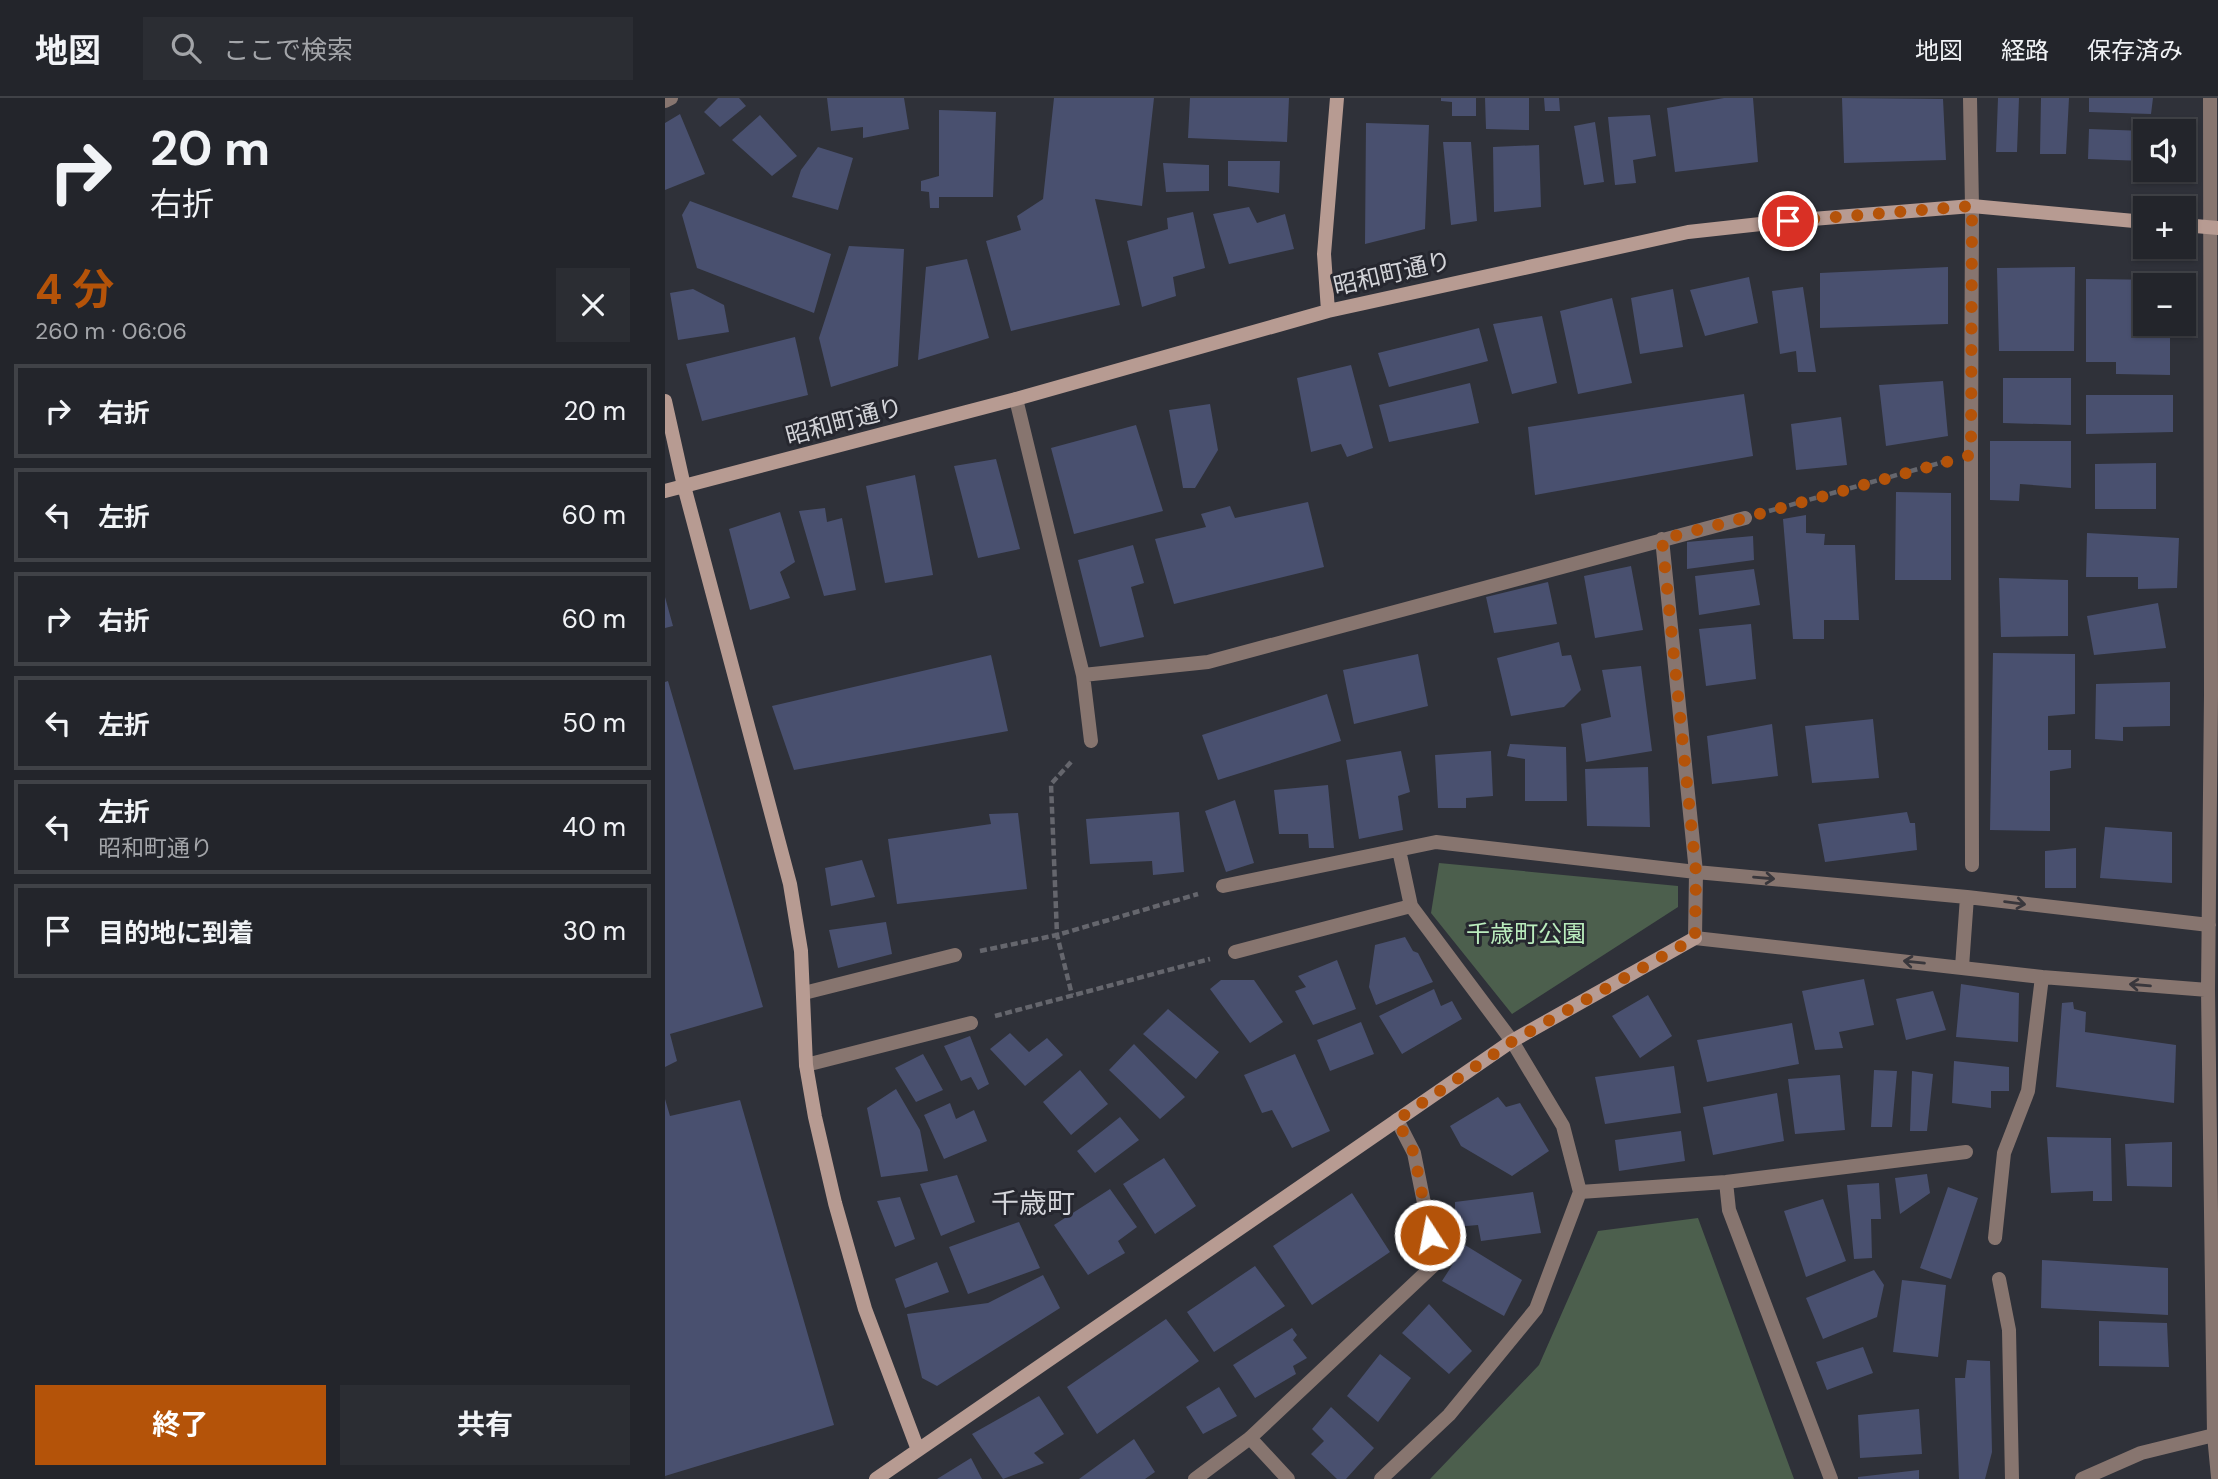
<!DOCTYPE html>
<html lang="ja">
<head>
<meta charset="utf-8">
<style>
  :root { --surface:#23252b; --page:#2b2d33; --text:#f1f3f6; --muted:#a3a5a9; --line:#404247; --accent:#b45309 }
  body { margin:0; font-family:"DM Sans","Noto Sans JP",sans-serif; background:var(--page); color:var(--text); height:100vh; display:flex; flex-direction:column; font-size:26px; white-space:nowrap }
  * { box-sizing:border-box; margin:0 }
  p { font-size:23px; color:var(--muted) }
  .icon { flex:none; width:38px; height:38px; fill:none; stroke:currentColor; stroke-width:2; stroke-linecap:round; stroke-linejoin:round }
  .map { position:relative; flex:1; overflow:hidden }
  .side { display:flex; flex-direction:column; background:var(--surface); width:665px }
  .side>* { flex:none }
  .guide { background:#23252b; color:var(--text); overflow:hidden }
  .tools { position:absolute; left:1468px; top:21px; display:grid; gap:14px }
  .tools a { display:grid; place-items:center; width:63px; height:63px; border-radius:0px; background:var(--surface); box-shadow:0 2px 5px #0004,0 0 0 2px var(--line); font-size:35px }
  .pin { position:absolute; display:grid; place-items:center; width:60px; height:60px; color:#fff; margin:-30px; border:4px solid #fff; border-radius:50%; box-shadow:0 2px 7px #0007 }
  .me { position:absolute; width:77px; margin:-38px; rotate:349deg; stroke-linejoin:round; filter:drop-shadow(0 0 5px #0008) }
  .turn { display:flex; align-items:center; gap:24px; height:147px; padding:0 35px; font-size:32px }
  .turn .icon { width:91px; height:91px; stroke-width:2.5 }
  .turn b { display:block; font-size:49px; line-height:60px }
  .round { display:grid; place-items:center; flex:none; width:74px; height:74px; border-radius:0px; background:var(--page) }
  .overview { display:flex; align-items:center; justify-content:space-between; height:119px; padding:0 35px }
  h1 { font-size:42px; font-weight:700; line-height:52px; color:var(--accent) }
  .button { display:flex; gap:14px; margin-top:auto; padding:14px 35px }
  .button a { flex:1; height:80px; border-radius:0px; background:var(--accent); color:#fff; font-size:28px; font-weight:700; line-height:80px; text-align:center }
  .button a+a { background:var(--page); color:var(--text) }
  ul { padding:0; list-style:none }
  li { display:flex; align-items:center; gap:21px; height:94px; margin:0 14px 10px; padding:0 21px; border:4px solid var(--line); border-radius:0px }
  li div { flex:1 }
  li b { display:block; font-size:26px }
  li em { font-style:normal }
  header { display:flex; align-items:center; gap:42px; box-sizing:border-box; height:98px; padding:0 35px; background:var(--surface); border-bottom:2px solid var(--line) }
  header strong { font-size:33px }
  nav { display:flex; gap:38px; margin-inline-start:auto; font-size:24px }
  .search { width:490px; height:63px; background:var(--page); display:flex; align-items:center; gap:18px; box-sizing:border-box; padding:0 24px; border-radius:0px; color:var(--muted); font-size:26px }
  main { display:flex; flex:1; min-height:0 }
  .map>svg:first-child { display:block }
  .green { fill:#4c5f4d }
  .building { fill:#49506f }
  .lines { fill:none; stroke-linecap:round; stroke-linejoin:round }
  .path { stroke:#65666d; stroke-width:4.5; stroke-dasharray:7 3.5; stroke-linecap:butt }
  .street { stroke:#87756f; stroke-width:14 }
  .secondary { stroke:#b79b92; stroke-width:14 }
  .oneway { stroke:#39373c }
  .route { stroke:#b45309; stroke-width:12; stroke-dasharray:0 21.6 }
  .labels { text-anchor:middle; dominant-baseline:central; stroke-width:6; stroke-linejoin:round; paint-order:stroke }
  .street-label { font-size:24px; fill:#d3d4d9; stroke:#26272f }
  .park-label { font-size:24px; fill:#baecbd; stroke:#26272f }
  .quarter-label { font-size:28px; fill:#d3d4d9; stroke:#26272f }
</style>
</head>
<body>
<header>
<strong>地図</strong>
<div class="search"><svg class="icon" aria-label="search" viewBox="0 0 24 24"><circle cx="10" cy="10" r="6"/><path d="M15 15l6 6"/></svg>ここで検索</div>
<nav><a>地図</a><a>経路</a><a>保存済み</a></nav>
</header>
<main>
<section class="side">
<div class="guide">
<div class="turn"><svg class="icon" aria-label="right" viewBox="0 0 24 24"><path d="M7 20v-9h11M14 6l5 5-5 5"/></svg><div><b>20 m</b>右折</div></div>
</div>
<div class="overview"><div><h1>4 分</h1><p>260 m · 06:06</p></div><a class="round"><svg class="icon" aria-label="close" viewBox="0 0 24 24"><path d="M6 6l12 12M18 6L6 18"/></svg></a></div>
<ul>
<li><svg class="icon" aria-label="right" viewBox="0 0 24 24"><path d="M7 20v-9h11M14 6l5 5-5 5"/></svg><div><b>右折</b></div><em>20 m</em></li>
<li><svg class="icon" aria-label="left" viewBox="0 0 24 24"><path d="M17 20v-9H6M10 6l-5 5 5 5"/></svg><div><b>左折</b></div><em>60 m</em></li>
<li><svg class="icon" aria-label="right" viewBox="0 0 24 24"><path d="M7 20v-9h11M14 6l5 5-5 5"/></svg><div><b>右折</b></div><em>60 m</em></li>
<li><svg class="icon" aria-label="left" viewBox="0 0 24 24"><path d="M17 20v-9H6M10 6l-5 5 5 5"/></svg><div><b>左折</b></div><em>50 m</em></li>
<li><svg class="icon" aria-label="left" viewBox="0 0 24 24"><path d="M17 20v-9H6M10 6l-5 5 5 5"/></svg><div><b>左折</b><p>昭和町通り</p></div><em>40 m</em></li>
<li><svg class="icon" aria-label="arrive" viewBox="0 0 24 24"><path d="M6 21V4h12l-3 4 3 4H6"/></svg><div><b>目的地に到着</b></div><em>30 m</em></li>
</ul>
<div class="button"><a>終了</a><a>共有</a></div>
</section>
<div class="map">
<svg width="1553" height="1381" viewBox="0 0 1553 1381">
  <rect width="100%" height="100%" fill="#2f3139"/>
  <path class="green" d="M774 765 1013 788V809L847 916 766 815Z
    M1033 1120 1129 1381H765L874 1267 933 1133Z"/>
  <path class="building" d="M53 0H74L81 8 55 29 39 14Z
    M162 0H239L244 31 198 40V29L166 33Z
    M389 0H489L477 108 430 101 455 207 346 233 321 143 356 132 352 118 378 101Z
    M525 0H624L622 44 523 40Z
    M776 0H811V18H787V4L776 3Z
    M820 0H864V32L821 31Z
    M879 0H894L895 13H880Z
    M1059 0H1088L1093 64 1010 74 1002 10Z
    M1177 0 1278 1 1281 62 1179 65Z
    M1333 0H1354L1352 54H1331Z
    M1376 0H1404L1401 56H1375Z
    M1424 0H1488L1486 16 1424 14Z
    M274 12 331 14 328 99H274V110H265L264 94 256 93V83L274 78Z
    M15 16 40 76 0 92V25Z
    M95 17 132 58 107 78 67 42Z
    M985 17 991 58 968 62 971 85 950 87 943 19Z
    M930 24 939 84 919 87 909 28Z
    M701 25 764 27 760 131 700 146Z
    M1424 31 1480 33V63L1423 61Z
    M778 44H806L812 123 786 127Z
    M874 47 876 109 829 114 828 49Z
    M153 49 188 60 173 112 127 99 136 72Z
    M563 63H615L614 95 563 88Z
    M498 65 544 67V93L501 94Z
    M25 103 166 156 149 215 32 170 17 117Z
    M584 109 592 125 620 116 629 151 564 166 548 116Z
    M528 114 540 170 508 179 511 198 477 209 462 143 503 131 502 120Z
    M184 148 239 151 233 268 166 289 154 240Z
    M302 161 324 240 253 262 261 169Z
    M1283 169V226L1155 230V175Z
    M1410 169 1409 253H1334L1332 170Z
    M1084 179 1093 225 1040 238 1025 192Z
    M1421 181 1505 182V187H1480V226H1505V277L1451 276V264H1421Z
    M1138 189 1151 274H1133L1131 253 1115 256 1107 193Z
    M28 191 59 207 64 234 13 242 5 195Z
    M1008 191 1018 249 975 256 966 200Z
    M947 200 967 285 913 296 895 213Z
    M877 218 892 285 847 296 828 226Z
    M814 230 823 263 724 289 713 255Z
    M130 239 143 297 37 323 21 266Z
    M686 267 708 350 682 359 676 346 646 354 632 280Z
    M1338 280H1406V327L1338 325Z
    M1278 283 1283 338 1221 348 1214 287Z
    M805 285 814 325 724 344 714 307Z
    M1079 296 1088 358 870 397 863 329Z
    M1421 297H1508V334L1421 336Z
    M545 306 553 352 530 390H518L504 312Z
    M1176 319 1182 367 1131 372 1126 326Z
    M471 327 498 413 409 436 386 350Z
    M1325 343H1406V390L1355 386 1354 403 1325 402Z
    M331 361 355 451 313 460 289 368Z
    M1491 365V411H1430V366Z
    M250 377 268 477 220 485 201 388Z
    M1231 394 1286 395V482H1230Z
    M643 404 659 469 509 506 490 441 541 429 536 416 565 408 570 420Z
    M160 410 162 424 177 420 191 492 159 498 134 413Z
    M115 414 130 464 115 474 125 500 85 512 64 431Z
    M1141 417V435L1160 436 1159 447H1190L1194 522H1159V541H1128L1118 421Z
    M1422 435 1514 440 1512 490 1473 491V479H1421Z
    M1088 438 1089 462 1022 471V444Z
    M468 447 479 485 466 489 479 539 435 549 413 462Z
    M966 468 978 532 930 540 919 478Z
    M1089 471 1095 507 1034 517 1030 478Z
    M1334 480 1403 482V538L1336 539Z
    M883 484 892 526 829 535 821 499Z
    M0 499 8 528 0 530Z
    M1493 505 1501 550 1429 557 1422 518Z
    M1086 526 1091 581 1041 588 1034 531Z
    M894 544 897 558 906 557 916 592 899 609 846 618 832 560Z
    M1328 555 1410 556V616L1383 618V652H1406V670L1385 673V733L1325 732Z
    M753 556 763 608 689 626 678 572Z
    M326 557 343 633 129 672 107 608Z
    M976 568 987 653 921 664 916 626 946 619 937 572Z
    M3 583 98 909 5 936 12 963 0 969V584Z
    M1505 584V628L1458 629V643L1430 641 1431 586Z
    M662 596 676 643 553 682 537 637Z
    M1208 621 1214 680 1147 685 1140 628Z
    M1107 626 1113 678 1047 686 1042 638Z
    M845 646 901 649 902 703H860V661L842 658Z
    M736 653 745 694 733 698 738 732 694 741 681 662Z
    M826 653 828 698 801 700V710H773L770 657Z
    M983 669 985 729 922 728 920 671Z
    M663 687 669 750H644L643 736H614L609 692Z
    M570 702 589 765 561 774 540 713Z
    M514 714 519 774 488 777 487 763 425 766 421 721Z
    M1242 714 1245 725H1250L1252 752 1160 764 1153 726Z
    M353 715 362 791 232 806 223 741 326 726 324 716Z
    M1440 729 1507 734V785L1435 780Z
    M1411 750V790H1380V753Z
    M197 762 210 799 166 808 160 770Z
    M221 824 227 856 173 870 164 832Z
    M740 839 748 853 753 855 768 884 711 907 704 889 710 847Z
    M672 862 691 911 648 927 630 893 641 889 633 878Z
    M1199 881 1209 927 1174 934 1178 950 1150 952 1137 893Z
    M556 882H589L618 924 585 945 545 891Z
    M1296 886 1354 895 1353 944 1291 939Z
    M769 891 776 908 787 903 797 921 737 956 714 918Z
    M1268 893 1281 932 1241 942 1231 901Z
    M983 897 1007 938 975 960 947 918Z
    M1408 904 1409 911 1421 914 1420 934 1511 947 1509 1005 1391 989 1397 905Z
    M503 911 554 954 531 981 478 936Z
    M696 924 709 956 665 973 652 942Z
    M1127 925 1134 966 1042 984 1032 942Z
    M345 935 364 954 382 940 398 957 360 988 325 951Z
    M305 938 324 986 313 992 306 979 296 983 279 948Z
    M469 946 520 999 495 1021 444 972Z
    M258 956 278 992 251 1004 230 970Z
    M630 956 665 1033 627 1050 607 1012 597 1015 579 977Z
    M1289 963 1344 969V993H1326V1010L1287 1005Z
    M1009 968 1016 1015 940 1026 930 979Z
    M415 972 443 1006 406 1037 378 1004Z
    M1209 972 1232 973 1227 1029H1206Z
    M1247 973 1268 976 1262 1033H1245Z
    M1175 977 1180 1032 1130 1036 1123 981Z
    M231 991 255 1032 263 1073 216 1079 202 1010Z
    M1112 995 1119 1043 1048 1057 1038 1009Z
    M833 999 841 1009 855 1005 884 1053 847 1078 796 1048 785 1028Z
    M0 1001 5 1018 75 1002 169 1327 0 1378Z
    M285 1005 291 1021 309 1012 322 1043 279 1061 259 1017Z
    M455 1019 474 1042 430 1075 412 1053Z
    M1016 1033 1020 1063 954 1073 950 1042Z
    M1382 1039 1446 1040 1447 1103H1428V1093L1386 1095Z
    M1507 1044V1089L1462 1088 1460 1046Z
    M499 1060 531 1108 490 1136 458 1086Z
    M1262 1076 1265 1095 1235 1116 1230 1080Z
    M292 1077 310 1124 276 1138 255 1086Z
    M1214 1085 1216 1121H1206L1207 1160 1189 1161 1182 1087Z
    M1283 1089 1313 1100 1286 1181 1255 1170Z
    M445 1091 472 1129 453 1143 460 1155 423 1177 389 1127Z
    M868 1094 876 1135 816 1143 813 1127 790 1129V1104Z
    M687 1095 725 1154 647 1207 608 1148Z
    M235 1099 250 1141 230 1149 212 1103Z
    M1158 1101 1181 1163 1141 1179 1119 1113Z
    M354 1124 375 1170 303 1196 284 1149Z
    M800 1147 857 1182 839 1218 777 1183Z
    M1377 1162 1503 1170V1217L1376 1210Z
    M272 1164 284 1194 240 1210 230 1181Z
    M590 1168 620 1208 549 1254 522 1214Z
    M1209 1172 1219 1187 1212 1219 1158 1241 1141 1200Z
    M378 1177 395 1210 272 1288 257 1280 242 1216 323 1205Z
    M1237 1182 1281 1187 1273 1259 1228 1254Z
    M764 1206 807 1253 784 1276 737 1235Z
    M501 1221 534 1263 432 1336 402 1289Z
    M1434 1223 1502 1225 1504 1269 1434 1268Z
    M627 1230 632 1237 628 1242 642 1260 628 1268 631 1276 590 1300 568 1267Z
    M1198 1249 1208 1275 1162 1292 1151 1264Z
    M715 1256 746 1280 713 1324 682 1298Z
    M1302 1262 1325 1263 1327 1354 1320 1381H1294L1290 1280H1300Z
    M554 1289 572 1318 538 1336 521 1309Z
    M374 1298 399 1336 369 1355 379 1365 338 1381 307 1336Z
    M666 1309 709 1350 681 1381H672L646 1356 659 1343 647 1331Z
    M1254 1311 1257 1356 1195 1360 1193 1317Z
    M469 1341 490 1374 480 1381H414Z
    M306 1360 317 1381H272Z
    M1254 1372V1381H1193V1379Z"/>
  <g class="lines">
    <path class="path" d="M1104 413 1278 364
      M406 664 386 686 392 837 407 897
      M315 853 392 837 533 796
      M330 918 545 861"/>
    <path class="street" d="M1305 0 1307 108 1306 357 1307 767
      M1545 0 1546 597 1543 892 1549 1337 1553 1379
      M0 3 6 0
      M351 301 418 577 426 643
      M997 441 1031 774 1030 840 1377 879 1543 892
      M418 577 543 564 1080 420
      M734 752 746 808 847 943 898 1028 915 1094
      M558 788 771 744 1031 774 1302 799 1544 827
      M570 854 746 808
      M1297 869 1302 799
      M139 895 290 857
      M141 967 306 925
      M1061 1084 1064 1112 1166 1381
      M1330 1140 1339 1055 1363 993 1377 879
      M1334 1181 1344 1232 1347 1381
      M585 1340 623 1381
      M530 1381 585 1340 771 1165 749 1055 732 1022
      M716 1381 784 1317 871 1211 915 1094 1061 1084 1301 1054
      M1417 1381 1476 1355 1549 1337"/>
    <path class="secondary" d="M1519 127 1553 130
      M663 213 659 156 672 0
      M0 303 19 388 125 786 136 853 141 967 150 1019 170 1105 200 1211 253 1352
      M0 393 351 301 663 213 1023 134 1123 123 1307 108 1480 124
      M211 1381 847 943 1030 840"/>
  </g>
  <defs><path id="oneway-shaft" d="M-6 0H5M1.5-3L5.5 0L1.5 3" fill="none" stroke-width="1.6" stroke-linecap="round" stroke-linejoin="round" transform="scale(1.75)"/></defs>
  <g class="oneway">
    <use href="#oneway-shaft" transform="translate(1099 780) rotate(5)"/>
    <use href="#oneway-shaft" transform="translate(1350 805) rotate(7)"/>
    <use href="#oneway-shaft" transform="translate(1249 864) rotate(-174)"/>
    <use href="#oneway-shaft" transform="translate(1475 887) rotate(-175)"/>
  </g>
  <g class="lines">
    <path class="route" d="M765 1137 749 1055 732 1022 848 943 1030 840 1031 774 997 441 1080 420 1306 357 1307 108 1123 123"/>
  </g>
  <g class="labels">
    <g class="street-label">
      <text transform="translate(727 175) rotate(-13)">昭和町通り</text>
      <text transform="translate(179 323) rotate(-15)">昭和町通り</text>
    </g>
    <g class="park-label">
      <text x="861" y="835">千歳町公園</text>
    </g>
    <g class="quarter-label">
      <text x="368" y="1105">千歳町</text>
    </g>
  </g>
</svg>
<div class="tools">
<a><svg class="icon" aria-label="sound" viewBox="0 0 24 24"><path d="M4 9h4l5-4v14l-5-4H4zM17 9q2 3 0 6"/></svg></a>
<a>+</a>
<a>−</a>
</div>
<div class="pin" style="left:1123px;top:123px;background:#d93025"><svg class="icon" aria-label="arrive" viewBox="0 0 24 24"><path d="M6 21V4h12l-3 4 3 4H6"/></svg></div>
<svg class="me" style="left:765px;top:1137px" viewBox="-20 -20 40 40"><circle r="17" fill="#b45309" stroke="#fff" stroke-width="3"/><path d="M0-11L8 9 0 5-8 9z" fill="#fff"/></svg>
</div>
</main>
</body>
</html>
